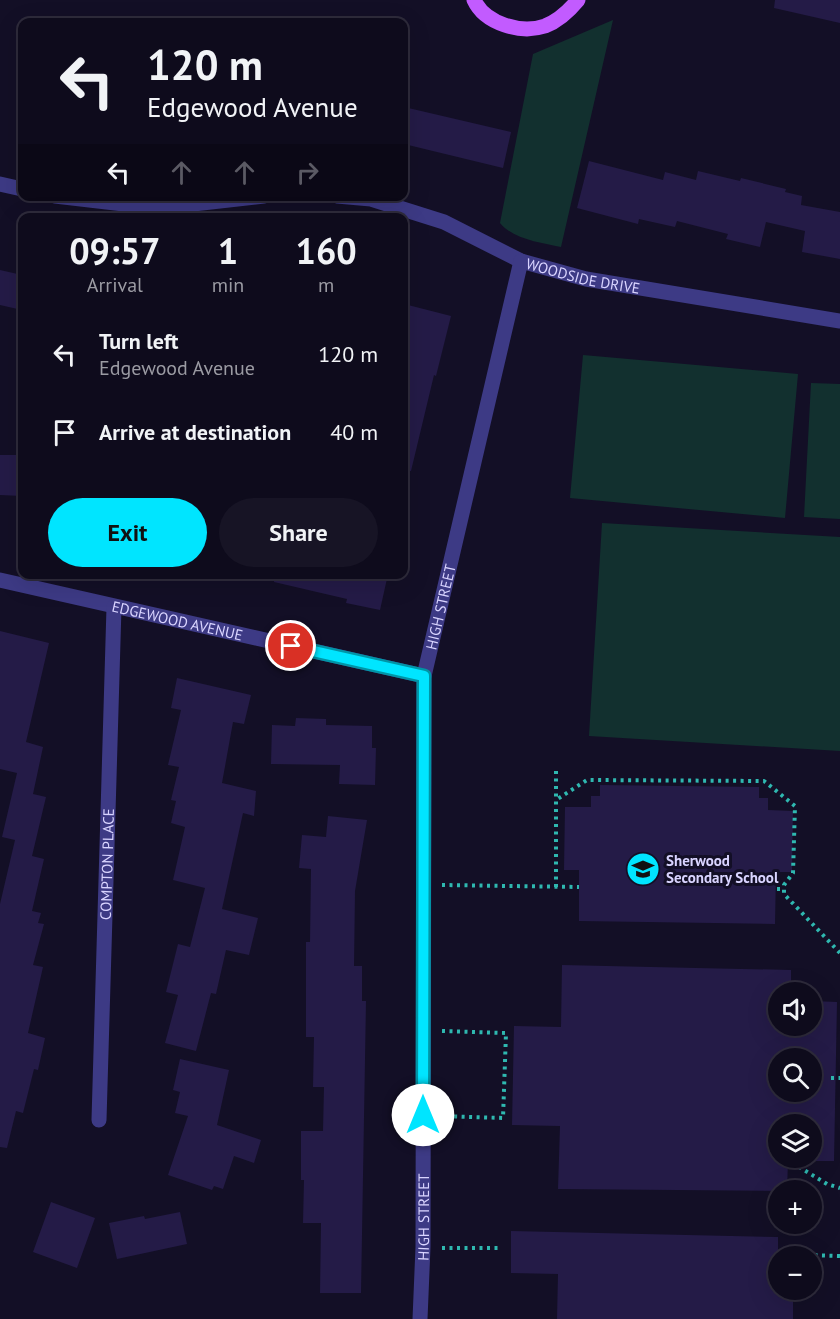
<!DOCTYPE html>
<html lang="en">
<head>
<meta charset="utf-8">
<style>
  :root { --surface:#0e0b1c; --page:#171425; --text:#f1f3f6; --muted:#9b9ba3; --line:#2e2b3b; --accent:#00e5ff }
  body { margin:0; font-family:"PT Sans",sans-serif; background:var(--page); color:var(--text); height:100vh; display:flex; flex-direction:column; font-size:22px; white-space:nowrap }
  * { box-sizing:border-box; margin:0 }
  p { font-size:20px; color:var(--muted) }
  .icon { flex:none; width:33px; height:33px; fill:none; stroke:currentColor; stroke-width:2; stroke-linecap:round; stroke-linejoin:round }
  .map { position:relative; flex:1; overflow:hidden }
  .sheet { position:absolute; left:18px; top:213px; width:390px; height:366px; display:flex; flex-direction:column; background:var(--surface); border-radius:12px; box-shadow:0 6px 24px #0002,0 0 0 2px var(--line) }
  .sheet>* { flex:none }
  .hud { position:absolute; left:18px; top:18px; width:390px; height:183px; border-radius:12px; box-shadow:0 6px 24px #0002,0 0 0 2px var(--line); background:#0e0b1c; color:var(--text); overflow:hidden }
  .tools { position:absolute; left:768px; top:982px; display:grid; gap:12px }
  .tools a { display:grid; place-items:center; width:54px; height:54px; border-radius:50%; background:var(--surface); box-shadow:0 6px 24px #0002,0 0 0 2px var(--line); font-size:30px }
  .pin { position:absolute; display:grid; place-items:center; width:51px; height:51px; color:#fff; margin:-26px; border:3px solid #fff; border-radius:50%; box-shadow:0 2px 6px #0007 }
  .me { position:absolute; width:66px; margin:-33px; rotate:0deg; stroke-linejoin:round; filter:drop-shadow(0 0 4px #0008) }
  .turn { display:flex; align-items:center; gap:21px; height:126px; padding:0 30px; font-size:27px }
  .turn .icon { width:78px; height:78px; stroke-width:2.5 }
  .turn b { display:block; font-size:42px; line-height:51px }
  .lanes { display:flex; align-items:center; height:57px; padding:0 30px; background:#0003; justify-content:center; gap:30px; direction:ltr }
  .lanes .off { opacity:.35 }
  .eta { display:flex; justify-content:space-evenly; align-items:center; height:102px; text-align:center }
  .eta b { font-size:36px; font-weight:700; line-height:42px }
  .cta { display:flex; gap:12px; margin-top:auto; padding:12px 30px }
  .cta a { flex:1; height:69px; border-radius:36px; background:var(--accent); color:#111; font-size:24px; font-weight:700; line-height:69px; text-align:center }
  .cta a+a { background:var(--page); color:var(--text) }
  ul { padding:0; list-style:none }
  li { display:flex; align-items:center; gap:18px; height:78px; padding:0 30px }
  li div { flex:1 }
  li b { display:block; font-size:22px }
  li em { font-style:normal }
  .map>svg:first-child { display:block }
  .green { fill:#12302f }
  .building { fill:#241b47; fill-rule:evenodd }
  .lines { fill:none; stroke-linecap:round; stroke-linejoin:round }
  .path { stroke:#2fb8b0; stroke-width:4; stroke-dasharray:3 4.5; stroke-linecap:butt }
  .minor { stroke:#3d3a85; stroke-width:15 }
  .major { stroke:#c25bff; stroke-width:15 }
  .route-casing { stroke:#0095a6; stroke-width:15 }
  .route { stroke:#00e5ff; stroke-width:10 }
  .labels { text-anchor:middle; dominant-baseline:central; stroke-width:6; stroke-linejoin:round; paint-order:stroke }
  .street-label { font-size:15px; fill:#d9d4ff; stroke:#130f26 }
  .poi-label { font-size:15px; font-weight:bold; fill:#d9d4ff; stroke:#130f26; text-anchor:start }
</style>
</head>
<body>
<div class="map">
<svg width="840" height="1319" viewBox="0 0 840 1319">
  <rect width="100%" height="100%" fill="#130f26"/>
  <path class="green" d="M613 20 561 247C541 243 513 239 500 223L533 54Z
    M583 355 798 374 785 518 570 498Z
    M811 383 840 384V519L804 517Z
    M602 523 840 537V751L589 736Z"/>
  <path class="building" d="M775 0H840V23L774 8Z
    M404 107 511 132 503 168 404 144Z
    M589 161 663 180 665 172 696 180 698 171 740 181 741 178 786 189 785 192 802 196 801 205 840 212V259L802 252 805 231 766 222 760 247 726 239 728 234 677 221 675 227 639 219 638 224 577 208Z
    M0 270 22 275V310L0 305Z
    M408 305 451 316 436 376 434 375 411 471 404 470V322Z
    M0 455H21L22 496 0 495Z
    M275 574H388L380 610 346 603 347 599 274 582Z
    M0 631 49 643 26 742 43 747 33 794 46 797 32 856 44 859 32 911 41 913 38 923 44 924 33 965 43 967 28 1033 45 1038 38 1070 34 1069 23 1113 16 1111 7 1148 0 1147V904L15 840 2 837 17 773 0 769Z
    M177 678 251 695 244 724 233 722 222 783 256 791 254 816 243 813 222 909 258 918 249 955 226 950 216 994 211 993 196 1051 165 1043 178 995 166 992 178 944 190 947 205 888 173 880 185 827 171 823 176 801 171 800 179 767 168 765 181 710 171 708Z
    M296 718 326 719V725L372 726V748H376L375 785 339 784 340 765 271 764 272 725 295 726Z
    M600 785 759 787V798H768V810L793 811 792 872H776L775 924 579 921V870H564L565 807H591V796H600Z
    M328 816 367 820 355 891 354 966H362V1001H366L361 1293H320L321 1223H303L304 1180H301V1131H323L324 1087H313L314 1037H306V942H310L311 869 299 868 302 835 326 837Z
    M562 965 791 970V993H778V1026H812V1001L837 1002 834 1161H788L787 1191 558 1189 560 1126 512 1125 514 1026 561 1027ZM778 1059H812V1092H778ZM778 1125H812V1158H778Z
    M180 1059 229 1070 217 1125 261 1140 254 1163 234 1156 223 1189 214 1186 212 1190 168 1175 188 1116 175 1113 180 1092 173 1090Z
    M51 1202 95 1218 77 1268 33 1252Z
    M180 1212 187 1244 117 1259 109 1223 144 1216 145 1219Z
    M511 1231 778 1237V1290H793V1319H557L558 1274 511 1273Z"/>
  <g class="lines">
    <path class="path" d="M556 771V799
      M442 885 579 887
      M556 887V800L587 780 764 781 795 806 793 873 784 885V894L840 953
      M777 889H784
      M442 1031 506 1033 503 1118 442 1116
      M831 1078H840
      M786 1159 827 1184 840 1188
      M442 1248H502
      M777 1254 840 1256"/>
    <g class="minor">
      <path d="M0 184 22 189"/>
      <path d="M55 196 158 208 264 196"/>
      <path id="s1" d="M337 196 371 199 444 222 521 261 586 279 840 321"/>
      <path id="s2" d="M0 580 424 676"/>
      <path id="s3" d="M99 1120 114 607"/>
      <path id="s4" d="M420 1319 423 1247 424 676 521 261"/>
    </g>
    <path class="major" d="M474 0C485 24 521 34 545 26 558 21 569 11 578 0"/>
  </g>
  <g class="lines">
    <g class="route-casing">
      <path id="route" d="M291 646 424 676 423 1115"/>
    </g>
    <use href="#route" class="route"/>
  </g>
  <defs>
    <g id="school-disc" transform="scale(1.725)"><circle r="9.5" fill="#00e5ff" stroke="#130f26"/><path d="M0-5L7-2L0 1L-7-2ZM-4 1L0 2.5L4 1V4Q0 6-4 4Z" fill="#111"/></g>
  </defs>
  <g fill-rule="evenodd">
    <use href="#school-disc" x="643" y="869"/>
  </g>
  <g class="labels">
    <g class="street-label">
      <text stroke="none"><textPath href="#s1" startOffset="261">WOODSIDE DRIVE</textPath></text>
      <text stroke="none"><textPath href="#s4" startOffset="714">HIGH STREET</textPath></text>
      <text stroke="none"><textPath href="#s2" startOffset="182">EDGEWOOD AVENUE</textPath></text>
      <text stroke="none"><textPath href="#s3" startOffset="256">COMPTON PLACE</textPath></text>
      <text stroke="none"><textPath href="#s4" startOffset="102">HIGH STREET</textPath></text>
    </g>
    <g class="poi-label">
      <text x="666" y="860">Sherwood<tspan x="666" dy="17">Secondary School</tspan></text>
    </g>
  </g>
</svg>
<div class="tools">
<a><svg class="icon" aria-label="sound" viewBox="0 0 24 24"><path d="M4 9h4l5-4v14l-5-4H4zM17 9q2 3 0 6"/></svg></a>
<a><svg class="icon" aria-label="search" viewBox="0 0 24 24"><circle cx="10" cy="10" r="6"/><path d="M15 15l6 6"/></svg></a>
<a><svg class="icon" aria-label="layers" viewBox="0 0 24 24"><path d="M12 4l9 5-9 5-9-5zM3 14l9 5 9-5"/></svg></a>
<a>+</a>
<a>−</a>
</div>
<div class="pin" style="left:291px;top:646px;background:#d93025"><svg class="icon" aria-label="arrive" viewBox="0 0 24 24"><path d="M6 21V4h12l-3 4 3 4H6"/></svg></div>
<svg class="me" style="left:423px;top:1115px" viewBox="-20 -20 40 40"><circle r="19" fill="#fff"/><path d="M0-13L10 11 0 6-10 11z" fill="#00e5ff"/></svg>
<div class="hud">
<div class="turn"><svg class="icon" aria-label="left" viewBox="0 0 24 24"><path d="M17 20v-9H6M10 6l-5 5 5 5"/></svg><div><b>120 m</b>Edgewood Avenue</div></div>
<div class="lanes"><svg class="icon" aria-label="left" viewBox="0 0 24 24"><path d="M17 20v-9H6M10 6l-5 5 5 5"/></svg><svg class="icon off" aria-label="ahead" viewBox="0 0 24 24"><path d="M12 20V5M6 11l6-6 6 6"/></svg><svg class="icon off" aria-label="ahead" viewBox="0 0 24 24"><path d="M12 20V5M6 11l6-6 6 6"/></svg><svg class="icon off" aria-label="right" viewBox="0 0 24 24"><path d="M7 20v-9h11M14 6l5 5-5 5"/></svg></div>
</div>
<section class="sheet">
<div class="eta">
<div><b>09:57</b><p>Arrival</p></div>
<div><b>1</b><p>min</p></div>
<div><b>160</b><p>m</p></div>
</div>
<ul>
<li><svg class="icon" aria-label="left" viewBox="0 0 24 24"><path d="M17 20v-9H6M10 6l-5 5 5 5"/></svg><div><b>Turn left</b><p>Edgewood Avenue</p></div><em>120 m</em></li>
<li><svg class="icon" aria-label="arrive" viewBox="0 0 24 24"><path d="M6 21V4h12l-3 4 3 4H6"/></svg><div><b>Arrive at destination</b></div><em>40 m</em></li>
</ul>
<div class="cta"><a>Exit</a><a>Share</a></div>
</section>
</div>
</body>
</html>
